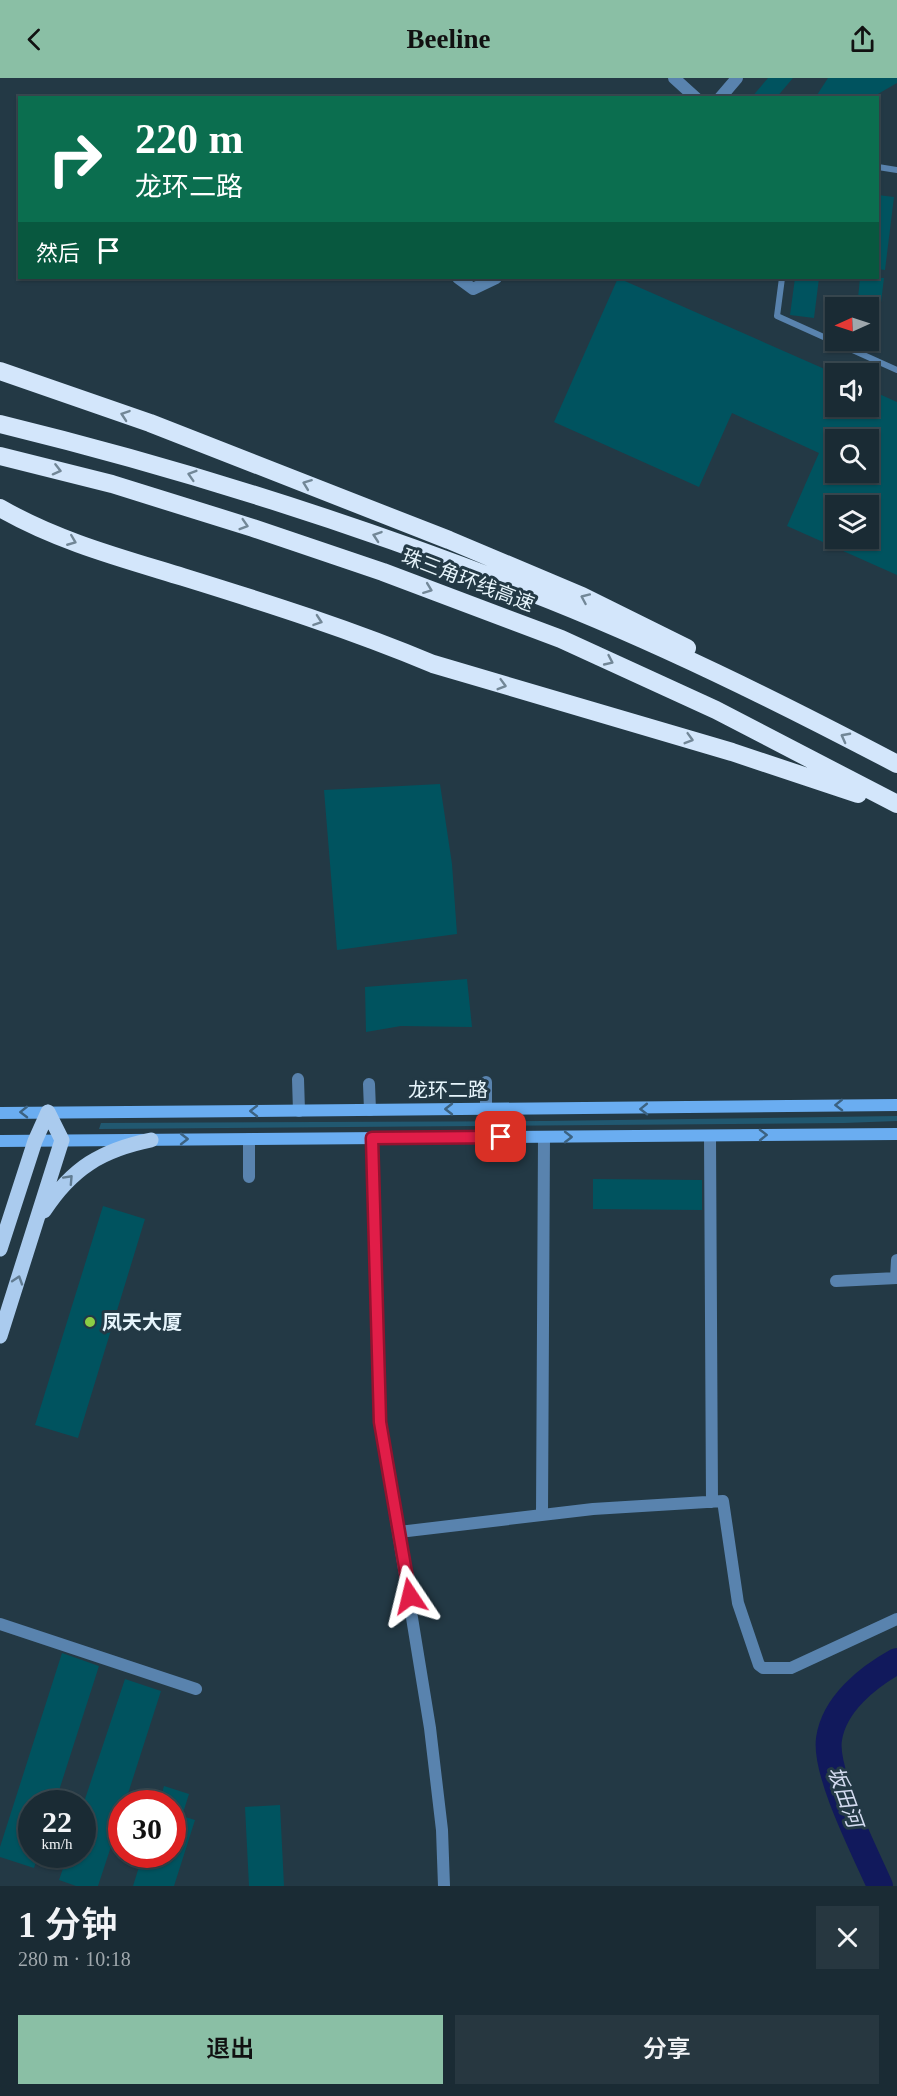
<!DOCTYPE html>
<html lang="zh">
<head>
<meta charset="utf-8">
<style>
  :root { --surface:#1a2b34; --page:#273740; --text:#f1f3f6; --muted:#9fa7ac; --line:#38474f; --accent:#8abfa5 }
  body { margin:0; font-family:"Times New Roman","Noto Sans SC",serif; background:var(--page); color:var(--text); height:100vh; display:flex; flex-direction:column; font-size:22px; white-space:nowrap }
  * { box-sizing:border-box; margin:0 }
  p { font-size:20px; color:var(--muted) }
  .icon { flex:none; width:33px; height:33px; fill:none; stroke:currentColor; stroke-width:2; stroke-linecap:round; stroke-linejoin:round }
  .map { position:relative; height:1808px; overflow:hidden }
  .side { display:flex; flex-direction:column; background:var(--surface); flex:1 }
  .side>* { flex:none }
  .guide { position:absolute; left:18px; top:18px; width:861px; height:183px; border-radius:0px; box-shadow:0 2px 4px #0004,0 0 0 2px var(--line); background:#0b6e4f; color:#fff; overflow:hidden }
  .needle { width:39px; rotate:267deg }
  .controls { position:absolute; left:825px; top:219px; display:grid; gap:12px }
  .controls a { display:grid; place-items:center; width:54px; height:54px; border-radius:0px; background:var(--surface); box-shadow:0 2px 4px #0004,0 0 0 2px var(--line); font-size:30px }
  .speed { position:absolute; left:18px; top:1712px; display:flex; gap:12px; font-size:30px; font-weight:700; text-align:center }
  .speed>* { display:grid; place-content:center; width:78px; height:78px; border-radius:50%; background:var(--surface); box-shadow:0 2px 4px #0004,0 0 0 2px var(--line); line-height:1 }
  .speed small { font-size:15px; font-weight:400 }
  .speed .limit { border:9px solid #d22; background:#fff; color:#111 }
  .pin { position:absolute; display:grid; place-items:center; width:51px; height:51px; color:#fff; margin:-26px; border-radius:12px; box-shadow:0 3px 9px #0006 }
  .me { position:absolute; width:66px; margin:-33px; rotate:350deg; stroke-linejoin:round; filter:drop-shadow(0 0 4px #0008) }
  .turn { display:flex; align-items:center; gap:21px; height:126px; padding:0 18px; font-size:27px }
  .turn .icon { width:78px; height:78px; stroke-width:2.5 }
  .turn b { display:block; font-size:42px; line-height:51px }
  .then { display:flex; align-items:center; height:57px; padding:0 18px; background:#0003; gap:12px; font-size:22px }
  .round { display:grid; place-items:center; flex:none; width:63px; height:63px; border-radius:0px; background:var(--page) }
  .head { display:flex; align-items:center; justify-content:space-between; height:102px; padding:0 18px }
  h1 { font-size:36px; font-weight:600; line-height:45px }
  .cta { display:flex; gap:12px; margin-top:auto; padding:12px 18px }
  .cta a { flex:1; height:69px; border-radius:0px; background:var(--accent); color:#111; font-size:24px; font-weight:600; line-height:69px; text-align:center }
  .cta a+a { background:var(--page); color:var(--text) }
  header { display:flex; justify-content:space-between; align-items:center; height:78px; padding:0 18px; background:var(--accent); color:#111; font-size:27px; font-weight:600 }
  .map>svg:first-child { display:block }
  .green { fill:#215870 }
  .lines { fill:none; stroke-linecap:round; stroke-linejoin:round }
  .river { stroke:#11195c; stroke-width:26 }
  .building { fill:#00535f; fill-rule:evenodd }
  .service { stroke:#5983ae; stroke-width:6 }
  .minor { stroke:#5983ae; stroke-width:12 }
  .secondary { stroke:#6aadf1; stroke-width:12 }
  .primary { stroke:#aacbee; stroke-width:15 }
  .motorway { stroke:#d3e6fb; stroke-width:18 }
  .oneway { stroke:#728797 }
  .oneway2 { stroke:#3c6281 }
  .oneway3 { stroke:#607b91 }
  .route-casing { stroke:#92132f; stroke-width:15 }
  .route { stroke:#e11d48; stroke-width:10 }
  .poi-dot { fill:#8cce45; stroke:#233945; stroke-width:2 }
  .labels { text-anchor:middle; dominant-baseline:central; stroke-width:6; stroke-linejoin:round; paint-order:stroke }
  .street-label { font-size:20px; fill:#e6f4fb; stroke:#233945 }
  .poi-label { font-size:20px; font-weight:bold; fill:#e6f4fb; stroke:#233945; text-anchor:start }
  .water-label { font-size:21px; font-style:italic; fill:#d4dcf1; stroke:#233945 }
</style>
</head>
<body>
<header><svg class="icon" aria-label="back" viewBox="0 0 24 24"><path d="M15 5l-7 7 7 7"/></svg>Beeline<svg class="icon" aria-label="share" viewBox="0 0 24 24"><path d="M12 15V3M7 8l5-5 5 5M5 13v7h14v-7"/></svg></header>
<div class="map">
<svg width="897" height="1808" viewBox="0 0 897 1808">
  <rect width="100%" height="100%" fill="#233945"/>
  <path class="green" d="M897 1038V1043L844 1045 99 1051 101 1045 544 1043Z"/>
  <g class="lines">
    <path class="river" d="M880 1808C865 1774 824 1694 829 1661 834 1626 868 1599 897 1583"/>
  </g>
  <path class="building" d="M768 0H793L776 20H751Z
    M828 0H897V5L871 20H815Z
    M878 117 894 119 885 192 878 191Z
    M618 200 836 296V328H868V311L897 324V497L787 448 819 375 732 335 699 409 554 344ZM836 362H868V394H836ZM836 428H868V460H836Z
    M795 200H819L814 240 790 237Z
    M860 200H884L876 265H868V230H857Z
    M440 706 452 786 457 856 337 872 324 712Z
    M467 901 472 949 401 948 366 954 365 909Z
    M593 1101 702 1102V1132L593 1131Z
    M103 1128 145 1141 78 1360 35 1347Z
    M62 1575 99 1588 55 1725H32V1776H39L34 1790 0 1779V1769Z
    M125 1601 161 1613 125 1725H122V1735L98 1808H76L59 1802 68 1776H82V1730Z
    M164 1708 189 1716 182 1738 195 1742 174 1808H133L143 1776H172V1725H159Z
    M280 1727 284 1808H249L245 1729Z"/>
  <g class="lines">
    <path class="service" d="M878 89 897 92
      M782 200 777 238 897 292"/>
    <path class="minor" d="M674 0 696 20
      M720 20 737 0
      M458 200 473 211 496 200
      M298 1001 299 1033
      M486 1004V1031
      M369 1006 370 1032
      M710 1058 712 1424
      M372 1060 380 1344 430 1650 442 1752 444 1808
      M249 1061V1099
      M896 1200 897 1182
      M836 1203 897 1200
      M542 1436 544 1059
      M399 1454 593 1431 723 1423 738 1525 759 1587 763 1590H791L897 1541
      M0 1546 196 1611"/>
    <path class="secondary" d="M0 1035C299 1032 598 1031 897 1027
      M0 1063 897 1056"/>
    <path class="primary" d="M44 1133C72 1090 102 1072 151 1062
      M0 1171 35 1063 48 1034
      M0 1258 62 1062 48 1034"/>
    <path class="motorway" d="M0 293 150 345 449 462 582 518 687 570
      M0 346C180 390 357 446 530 514 656 563 777 623 897 686
      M0 378 112 406 253 450 383 494 561 561 716 632 897 726
      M0 430C57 463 121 480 183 499 267 525 352 552 433 586L732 674 858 716"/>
  </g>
  <defs><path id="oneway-chevron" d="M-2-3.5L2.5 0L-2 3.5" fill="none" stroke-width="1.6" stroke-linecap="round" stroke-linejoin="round" transform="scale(1.5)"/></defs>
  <g class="oneway">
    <use href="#oneway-chevron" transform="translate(125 337) rotate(-161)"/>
    <use href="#oneway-chevron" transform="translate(57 392) rotate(14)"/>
    <use href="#oneway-chevron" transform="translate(192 397) rotate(-163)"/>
    <use href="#oneway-chevron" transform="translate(307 406) rotate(-159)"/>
    <use href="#oneway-chevron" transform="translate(244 447) rotate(17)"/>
    <use href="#oneway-chevron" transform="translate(377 458) rotate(-161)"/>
    <use href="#oneway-chevron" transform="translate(72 463) rotate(22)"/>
    <use href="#oneway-chevron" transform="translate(428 511) rotate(21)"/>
    <use href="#oneway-chevron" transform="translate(585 520) rotate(-156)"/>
    <use href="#oneway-chevron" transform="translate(318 543) rotate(19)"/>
    <use href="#oneway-chevron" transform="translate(609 583) rotate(25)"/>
    <use href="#oneway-chevron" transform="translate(502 607) rotate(16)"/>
    <use href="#oneway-chevron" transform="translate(845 659) rotate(-152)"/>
    <use href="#oneway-chevron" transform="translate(689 661) rotate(16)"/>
  </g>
  <g class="oneway2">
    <use href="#oneway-chevron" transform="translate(839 1027) rotate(179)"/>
    <use href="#oneway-chevron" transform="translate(449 1031) rotate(180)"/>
    <use href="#oneway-chevron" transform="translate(644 1031) rotate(179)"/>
    <use href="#oneway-chevron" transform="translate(254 1033) rotate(-180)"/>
    <use href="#oneway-chevron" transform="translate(24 1034) rotate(179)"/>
    <use href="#oneway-chevron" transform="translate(763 1057) rotate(-1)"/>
    <use href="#oneway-chevron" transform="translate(568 1059)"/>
    <use href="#oneway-chevron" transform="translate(184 1061)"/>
  </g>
  <g class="oneway3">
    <use href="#oneway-chevron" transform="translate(69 1101) rotate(-47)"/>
    <use href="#oneway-chevron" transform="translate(18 1202) rotate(-72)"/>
  </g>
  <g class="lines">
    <g class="route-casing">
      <path id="route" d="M410 1518 380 1344 372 1060 501 1059"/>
    </g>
    <use href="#route" class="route"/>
  </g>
  <circle class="poi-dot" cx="90" cy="1244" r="6"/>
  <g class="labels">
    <g class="street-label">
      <text transform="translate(468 502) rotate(21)">珠三角环线高速</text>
      <text x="448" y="1012">龙环二路</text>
    </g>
    <g class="poi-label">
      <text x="102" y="1244">凤天大厦</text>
    </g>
    <g class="water-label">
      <text transform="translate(845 1719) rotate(70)">坂田河</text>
    </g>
  </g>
</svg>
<div class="controls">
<a><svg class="needle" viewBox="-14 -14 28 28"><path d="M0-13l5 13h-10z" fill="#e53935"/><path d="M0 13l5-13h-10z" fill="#9fa7ac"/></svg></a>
<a><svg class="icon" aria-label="sound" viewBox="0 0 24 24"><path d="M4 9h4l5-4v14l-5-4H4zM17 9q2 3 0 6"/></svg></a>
<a><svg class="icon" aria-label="search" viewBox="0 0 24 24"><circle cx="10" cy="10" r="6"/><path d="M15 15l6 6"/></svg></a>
<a><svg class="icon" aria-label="layers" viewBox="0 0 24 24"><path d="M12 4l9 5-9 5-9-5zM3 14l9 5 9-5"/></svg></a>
</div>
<div class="speed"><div>22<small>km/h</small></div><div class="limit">30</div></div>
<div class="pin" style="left:501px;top:1059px;background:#d93025"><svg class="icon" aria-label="arrive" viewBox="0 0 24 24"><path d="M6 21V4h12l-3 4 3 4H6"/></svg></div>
<svg class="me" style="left:410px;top:1518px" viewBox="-20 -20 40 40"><path d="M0-17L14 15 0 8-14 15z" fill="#e11d48" stroke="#fff" stroke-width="4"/></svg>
<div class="guide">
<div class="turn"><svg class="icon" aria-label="right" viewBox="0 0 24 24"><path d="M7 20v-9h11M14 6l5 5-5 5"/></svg><div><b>220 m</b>龙环二路</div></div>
<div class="then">然后<svg class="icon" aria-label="arrive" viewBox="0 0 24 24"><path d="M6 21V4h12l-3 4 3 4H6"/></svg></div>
</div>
</div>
<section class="side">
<div class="head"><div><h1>1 分钟</h1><p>280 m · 10:18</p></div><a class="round"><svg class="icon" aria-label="close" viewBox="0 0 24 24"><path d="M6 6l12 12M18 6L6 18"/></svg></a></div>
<div class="cta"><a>退出</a><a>分享</a></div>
</section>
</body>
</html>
